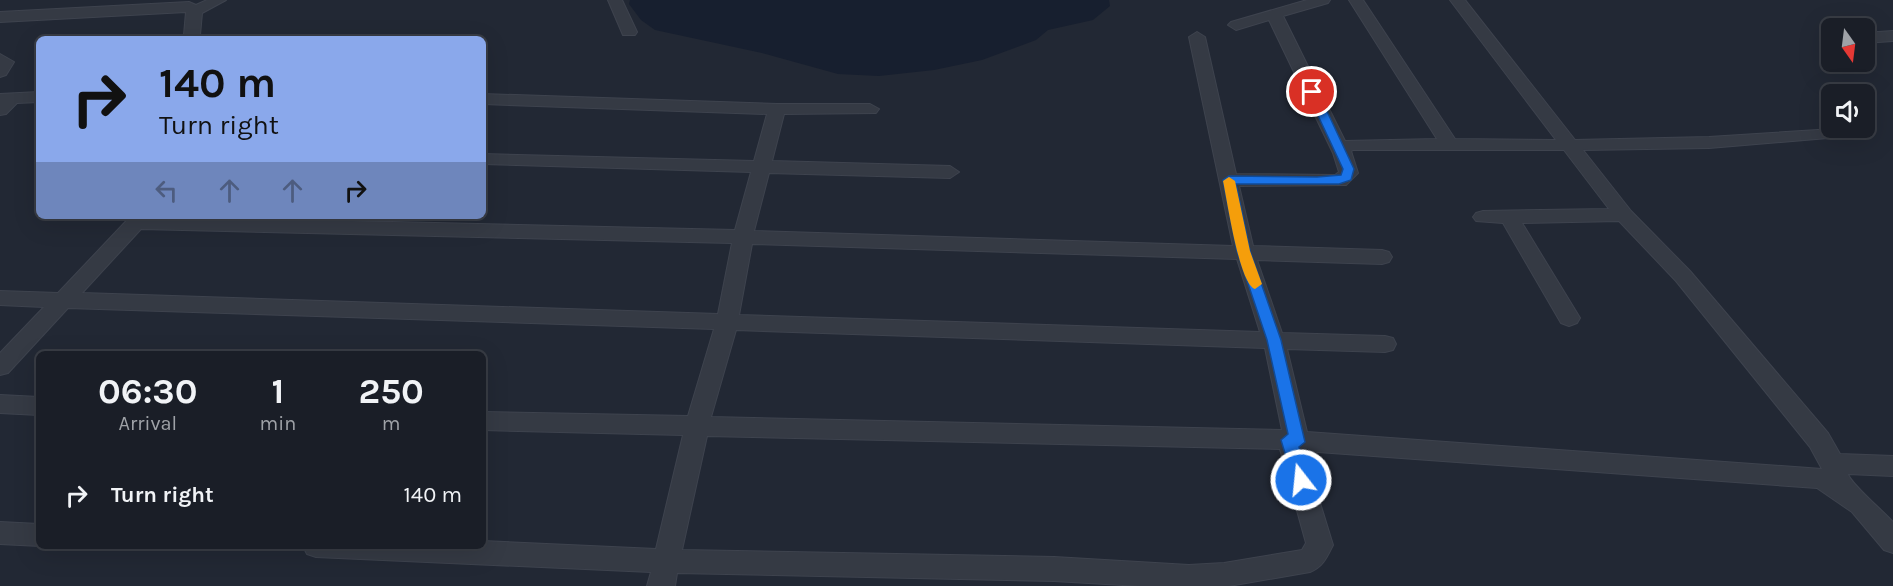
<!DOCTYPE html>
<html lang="en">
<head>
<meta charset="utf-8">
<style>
  :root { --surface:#1a1e27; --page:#23272f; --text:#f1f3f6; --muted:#9fa2a7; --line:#383c44 }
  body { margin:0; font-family:Karla,sans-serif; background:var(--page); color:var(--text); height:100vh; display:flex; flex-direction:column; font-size:22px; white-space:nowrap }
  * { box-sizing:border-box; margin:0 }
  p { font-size:20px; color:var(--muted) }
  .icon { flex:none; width:33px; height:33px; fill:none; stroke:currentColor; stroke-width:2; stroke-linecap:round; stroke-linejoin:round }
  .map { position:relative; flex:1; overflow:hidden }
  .sheet { position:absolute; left:36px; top:351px; width:450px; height:198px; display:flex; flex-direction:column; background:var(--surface); border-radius:9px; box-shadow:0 6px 24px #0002,0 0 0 2px var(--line) }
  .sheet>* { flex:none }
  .top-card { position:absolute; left:36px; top:36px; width:450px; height:183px; border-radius:9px; box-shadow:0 6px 24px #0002,0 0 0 2px var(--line); background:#8aa8eb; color:#111; overflow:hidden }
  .needle { width:39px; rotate:166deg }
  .buttons { position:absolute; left:1821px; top:18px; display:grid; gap:12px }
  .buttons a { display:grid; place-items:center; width:54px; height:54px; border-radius:9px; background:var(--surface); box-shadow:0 6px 24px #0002,0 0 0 2px var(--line); font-size:30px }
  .pin { position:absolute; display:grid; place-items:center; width:51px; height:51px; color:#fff; margin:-26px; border:3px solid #fff; border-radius:50%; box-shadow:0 2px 6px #0007 }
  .me { position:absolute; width:66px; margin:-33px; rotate:344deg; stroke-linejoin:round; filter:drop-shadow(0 0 4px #0008) }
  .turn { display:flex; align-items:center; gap:21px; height:126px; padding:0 24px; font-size:27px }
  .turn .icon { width:78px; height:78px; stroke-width:2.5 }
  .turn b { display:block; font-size:42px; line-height:51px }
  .lanes { display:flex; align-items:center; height:57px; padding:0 24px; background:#0003; justify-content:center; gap:30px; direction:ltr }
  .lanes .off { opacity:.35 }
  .eta { display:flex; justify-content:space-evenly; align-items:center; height:102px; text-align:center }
  .eta b { font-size:36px; font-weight:700; line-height:42px }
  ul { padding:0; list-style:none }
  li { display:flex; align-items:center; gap:18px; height:84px; padding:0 24px }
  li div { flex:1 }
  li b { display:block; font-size:22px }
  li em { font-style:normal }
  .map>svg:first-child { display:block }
  .water { fill:#171f2f }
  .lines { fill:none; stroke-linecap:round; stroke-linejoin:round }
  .minor-casing { stroke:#3e434e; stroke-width:2 }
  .minor { fill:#353a44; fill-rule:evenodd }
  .route { fill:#1a73e8; stroke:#114b97; stroke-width:1.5 }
  .slow { fill:#f59e0b }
</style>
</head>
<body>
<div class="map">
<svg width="1893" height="586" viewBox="0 0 1893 586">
  <rect width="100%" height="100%" fill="#222834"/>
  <path class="water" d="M630 0H1109L1110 6 1093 20 1048 30 1036 40 982 60 934 70 879 76 838 74 762 53 655 30 641 20 629 4Z"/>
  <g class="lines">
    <g class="minor-casing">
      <path id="minor" d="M207 0H226L202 13 200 35 203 39H187L184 35 186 12 0 22V12L189 2 196 5Z
        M608 0H622L637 32 635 35H623Z
        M1307 0H1330L1328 3 1283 16 1345 141 1437 139 1349 0H1363L1455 139 1556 140 1450 0H1465L1575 140 1709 137 1834 129 1837 133 1834 137 1828 138 1709 148 1583 150 1631 211 1690 271 1828 433 1840 454 1893 456V476L1848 474C1851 484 1883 511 1893 522V553L1884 550 1852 512 1817 488 1304 451 1333 545C1327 557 1323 567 1310 572L1229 586H1140L1054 581 677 573 675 586H647L651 572 316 557 307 554 303 546H483V541L656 549 683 435 483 430V412L688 416 714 329 68 308 8 373 0 375V353L44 307 0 305V291L58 293 131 216 735 230 751 172 483 164V154L754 161 767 114 483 104V94L777 104H870L879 109 876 113 784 114 772 161 950 166 959 172 950 178 769 173 754 231 1233 246 1189 37 1197 32 1205 37 1236 174 1335 175 1339 172 1333 153 1269 20 1236 30 1228 25 1231 22ZM1353 150H1564L1609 209 1483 211 1476 213 1473 217 1476 221 1503 223 1561 323 1569 326 1577 323 1580 318 1522 223 1619 221 1676 281 1810 447 1822 469 1307 432 1287 349 1385 352 1393 350 1396 344 1393 338 1385 336 1282 333 1257 260 1382 264 1389 262 1392 257 1389 252 1382 250 1253 246 1239 186 1346 185 1358 173 1351 151ZM141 229 732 243 718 314 82 293ZM752 244 1237 259 1260 332 739 315ZM736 330 1265 348 1282 430 711 417ZM707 436 1280 449 1306 543 1302 550 1224 563 1189 565 1054 557 682 550Z
        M1893 31V41L1864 43V33Z
        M0 54 14 62 6 75 0 77Z
        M39 92V102L17 103 6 114 0 115V94Z
        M0 395 39 397V415L0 413Z
        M0 522 39 524 40 546 0 544Z"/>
    </g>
    <use href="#minor" class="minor"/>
  </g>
  <path class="route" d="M1312 89 1318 92 1354 169 1351 180 1339 184H1236L1250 251 1281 340 1305 442 1299 447 1309 480 1306 484H1295L1293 480 1281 440 1288 434 1267 340 1237 251 1223 180 1229 176 1317 177 1341 175 1343 169 1307 92Z"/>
  <path class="slow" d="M1229 177 1235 181 1250 251 1262 284 1255 289C1239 284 1227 199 1223 181Z"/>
</svg>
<div class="buttons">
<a><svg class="needle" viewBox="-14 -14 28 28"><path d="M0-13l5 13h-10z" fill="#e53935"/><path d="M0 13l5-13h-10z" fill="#9fa2a7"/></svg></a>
<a><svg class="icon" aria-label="sound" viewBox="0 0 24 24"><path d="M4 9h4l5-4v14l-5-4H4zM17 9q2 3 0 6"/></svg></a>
</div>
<div class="pin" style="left:1312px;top:92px;background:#d93025"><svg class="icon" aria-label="arrive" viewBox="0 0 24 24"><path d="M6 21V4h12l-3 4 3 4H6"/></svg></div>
<svg class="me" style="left:1301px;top:480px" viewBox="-20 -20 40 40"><circle r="17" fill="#1a73e8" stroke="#fff" stroke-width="3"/><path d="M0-11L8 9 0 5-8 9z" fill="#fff"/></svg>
<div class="top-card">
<div class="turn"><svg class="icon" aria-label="right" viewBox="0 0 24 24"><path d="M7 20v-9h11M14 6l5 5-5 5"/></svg><div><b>140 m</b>Turn right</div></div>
<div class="lanes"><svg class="icon off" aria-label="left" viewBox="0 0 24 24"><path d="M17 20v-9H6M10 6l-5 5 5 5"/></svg><svg class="icon off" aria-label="ahead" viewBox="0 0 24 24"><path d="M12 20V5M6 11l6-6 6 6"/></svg><svg class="icon off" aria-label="ahead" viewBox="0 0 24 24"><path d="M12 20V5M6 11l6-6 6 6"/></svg><svg class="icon" aria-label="right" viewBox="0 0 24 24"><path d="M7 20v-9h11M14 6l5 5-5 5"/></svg></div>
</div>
<section class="sheet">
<div class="eta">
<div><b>06:30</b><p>Arrival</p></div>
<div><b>1</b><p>min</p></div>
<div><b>250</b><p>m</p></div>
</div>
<ul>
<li><svg class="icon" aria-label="right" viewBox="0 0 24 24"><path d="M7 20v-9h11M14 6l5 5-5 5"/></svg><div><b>Turn right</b></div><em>140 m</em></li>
</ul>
</section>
</div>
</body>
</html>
